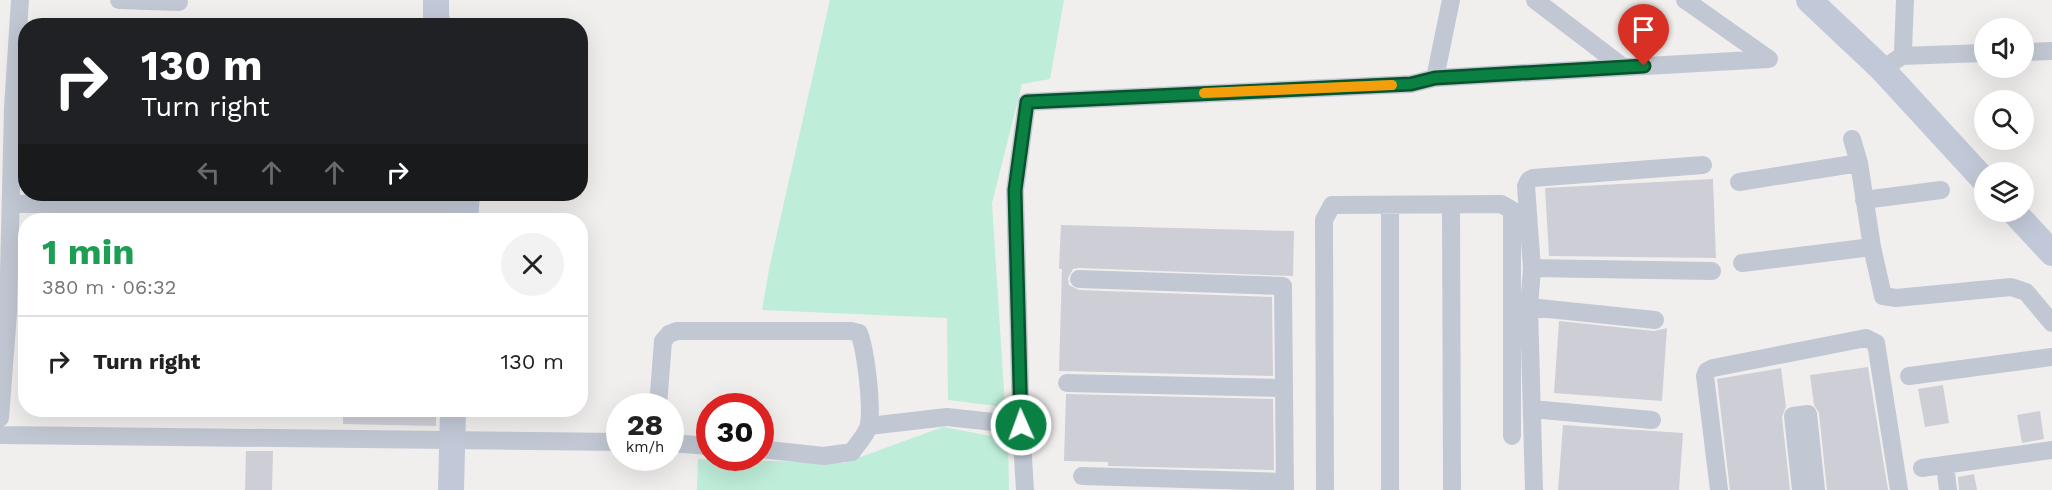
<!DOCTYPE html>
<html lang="en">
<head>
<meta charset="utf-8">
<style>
  :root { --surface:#fff; --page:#f2f2f2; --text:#222; --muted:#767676; --line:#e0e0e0 }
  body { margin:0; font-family:"Work Sans",sans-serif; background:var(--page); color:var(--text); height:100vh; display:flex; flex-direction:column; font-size:22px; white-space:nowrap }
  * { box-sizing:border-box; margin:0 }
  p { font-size:20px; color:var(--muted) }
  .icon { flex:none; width:33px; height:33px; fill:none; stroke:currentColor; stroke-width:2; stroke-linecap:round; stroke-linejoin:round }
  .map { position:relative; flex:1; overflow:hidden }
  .drawer { position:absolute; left:18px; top:213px; width:570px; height:204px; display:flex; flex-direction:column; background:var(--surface); border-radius:24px; box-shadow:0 6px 24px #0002 }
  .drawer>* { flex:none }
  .hud { position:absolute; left:18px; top:18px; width:570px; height:183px; border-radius:24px; box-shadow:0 6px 24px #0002; background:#202124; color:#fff; overflow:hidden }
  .controls { position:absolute; left:1974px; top:18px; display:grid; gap:12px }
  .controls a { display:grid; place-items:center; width:60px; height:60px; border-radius:50%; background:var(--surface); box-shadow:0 6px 24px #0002; font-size:30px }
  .speed { position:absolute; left:606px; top:393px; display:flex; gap:12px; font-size:30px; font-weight:700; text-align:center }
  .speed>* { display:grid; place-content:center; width:78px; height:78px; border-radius:50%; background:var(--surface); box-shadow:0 6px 24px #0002; line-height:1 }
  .speed small { font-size:15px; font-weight:400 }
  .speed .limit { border:9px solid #d22; background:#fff; color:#111 }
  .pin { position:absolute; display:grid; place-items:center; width:51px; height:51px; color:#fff; margin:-62px -26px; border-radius:50% 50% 50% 0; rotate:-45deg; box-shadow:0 0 6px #0007 }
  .pin .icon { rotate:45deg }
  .me { position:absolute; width:66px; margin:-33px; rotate:358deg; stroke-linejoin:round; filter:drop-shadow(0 0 4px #0008) }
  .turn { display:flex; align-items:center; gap:21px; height:126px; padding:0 24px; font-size:27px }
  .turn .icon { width:78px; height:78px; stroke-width:2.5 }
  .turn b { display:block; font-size:42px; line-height:51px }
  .lanes { display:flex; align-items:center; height:57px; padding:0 24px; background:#0003; justify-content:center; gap:30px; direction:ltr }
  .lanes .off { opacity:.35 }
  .round { display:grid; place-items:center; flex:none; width:63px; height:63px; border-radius:32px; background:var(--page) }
  .summary { display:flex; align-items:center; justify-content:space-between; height:102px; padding:0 24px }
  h1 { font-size:36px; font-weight:700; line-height:45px; color:#1e9e55 }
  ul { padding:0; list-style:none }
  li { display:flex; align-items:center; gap:18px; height:90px; padding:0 24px; border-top:2px solid var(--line) }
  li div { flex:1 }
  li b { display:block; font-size:22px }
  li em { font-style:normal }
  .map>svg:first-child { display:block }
  .green { fill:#beedd9 }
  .building { fill:#cecfd6 }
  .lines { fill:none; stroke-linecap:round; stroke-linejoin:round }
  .street { stroke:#c2c8d3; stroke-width:18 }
  .secondary { stroke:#c1c8d7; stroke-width:26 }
  .route-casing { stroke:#07532c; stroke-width:15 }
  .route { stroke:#0b8043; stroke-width:10 }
  .slow { stroke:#f59e0b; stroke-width:10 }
</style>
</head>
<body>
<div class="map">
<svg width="2052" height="490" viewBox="0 0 2052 490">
  <rect width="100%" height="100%" fill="#f1efee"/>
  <path class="green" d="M830 0H1064L1050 79 1022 84 992 203 1005 407 948 400 947 318 762 310 770 264Z
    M943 427 1008 439 1009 490H697L698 459 844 463Z"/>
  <path class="building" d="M1713 179 1716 258 1549 256 1545 188Z
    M1061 225 1294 231 1293 276 1079 268 1073 269 1068 278 1069 285 1079 290 1272 297 1273 376 1059 371 1062 269H1059Z
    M1559 321 1654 331 1667 328 1662 401 1554 393Z
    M1868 367 1888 490H1827L1819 413 1814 405 1810 375Z
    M1781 368 1786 407 1782 417 1790 490H1730L1717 379Z
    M1943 385 1949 423 1925 427 1918 389Z
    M1066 394 1273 399 1274 470 1108 466V462L1064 461Z
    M343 410H436V426L343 424Z
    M2040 411 2044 439 2022 443 2017 415Z
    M1563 425 1683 433 1679 490H1558Z
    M246 451H273L272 490H245Z
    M1974 474 1977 490H1959L1958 477Z"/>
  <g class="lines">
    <path class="street" d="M119 0 179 2
      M1535 0 1623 67
      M2024 52 2052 51
      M1902 56 1984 53
      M1893 62 1902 56 1903 51 1905 0
      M1435 78 1769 59 1685 0
      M1852 139 1859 163
      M1739 182 1859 163 1872 247
      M1864 200 1941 190
      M12 204H362L466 208
      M1451 205 1452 490
      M1742 263 1872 247 1883 296 1896 298 2011 287 2026 292 2052 323
      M1532 268 1712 271
      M1079 279 1283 286 1285 490
      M1529 307 1655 320
      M1909 376 2052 357
      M1067 383 1283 388
      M658 406 663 341 669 334 677 331H851L859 333C866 351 872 405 869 424 868 433 857 444 852 452L824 456 760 449
      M1532 409 1652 420
      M0 418 8 313 13 108 20 0
      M869 426 947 417 1021 425
      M0 435 620 442
      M670 443 710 446
      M1945 465 1948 490
      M1922 468 2052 450
      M1082 476 1285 482
      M1025 490 1021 425 1015 190 1027 102 1411 84 1435 78 1451 0
      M1325 490 1324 220 1332 205 1501 204 1512 210V436
      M1390 490V205
      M1534 490 1529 307 1532 268 1526 186 1529 180 1533 178 1703 165
      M1719 490 1705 376 1707 371 1713 368 1866 338 1876 343 1899 490
      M1801 490 1793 416 1808 414 1816 490"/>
    <path class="secondary" d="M436 0V17L439 26
      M1809 0 1881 68 1984 180
      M2014 212 2052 253
      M465 220 467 194
      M451 490 453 410"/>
  </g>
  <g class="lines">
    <g class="route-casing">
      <path id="route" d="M1021 425 1015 190 1027 102 1411 84 1435 78 1644 66"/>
    </g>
    <use href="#route" class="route"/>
    <path class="slow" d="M1204 93 1392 85"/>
  </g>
</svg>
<div class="controls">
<a><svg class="icon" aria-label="sound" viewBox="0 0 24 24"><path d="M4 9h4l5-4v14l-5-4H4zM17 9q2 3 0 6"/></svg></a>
<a><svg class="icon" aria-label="search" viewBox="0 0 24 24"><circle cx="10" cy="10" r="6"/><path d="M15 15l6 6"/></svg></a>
<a><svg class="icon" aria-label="layers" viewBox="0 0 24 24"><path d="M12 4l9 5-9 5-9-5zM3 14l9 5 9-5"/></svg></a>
</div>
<div class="speed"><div>28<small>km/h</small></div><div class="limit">30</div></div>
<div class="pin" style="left:1644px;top:66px;background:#d93025"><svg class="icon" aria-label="arrive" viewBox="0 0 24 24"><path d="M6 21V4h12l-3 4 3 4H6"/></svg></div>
<svg class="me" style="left:1021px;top:425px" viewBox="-20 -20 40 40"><circle r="17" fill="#0b8043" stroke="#fff" stroke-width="3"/><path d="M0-11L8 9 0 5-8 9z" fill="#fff"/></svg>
<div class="hud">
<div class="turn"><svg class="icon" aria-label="right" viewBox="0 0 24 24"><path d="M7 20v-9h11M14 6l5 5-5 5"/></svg><div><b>130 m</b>Turn right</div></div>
<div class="lanes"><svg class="icon off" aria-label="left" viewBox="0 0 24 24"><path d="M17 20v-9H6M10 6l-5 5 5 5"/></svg><svg class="icon off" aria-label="ahead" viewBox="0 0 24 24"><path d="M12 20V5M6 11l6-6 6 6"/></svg><svg class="icon off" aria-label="ahead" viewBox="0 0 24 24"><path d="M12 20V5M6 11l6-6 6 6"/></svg><svg class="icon" aria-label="right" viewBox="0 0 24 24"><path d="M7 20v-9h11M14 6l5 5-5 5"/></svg></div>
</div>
<section class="drawer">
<div class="summary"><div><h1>1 min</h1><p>380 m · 06:32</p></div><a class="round"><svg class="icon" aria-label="close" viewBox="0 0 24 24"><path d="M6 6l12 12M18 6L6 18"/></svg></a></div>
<ul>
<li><svg class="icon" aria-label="right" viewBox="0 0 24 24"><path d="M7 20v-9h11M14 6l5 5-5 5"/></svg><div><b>Turn right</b></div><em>130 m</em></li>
</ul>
</section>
</div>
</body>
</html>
